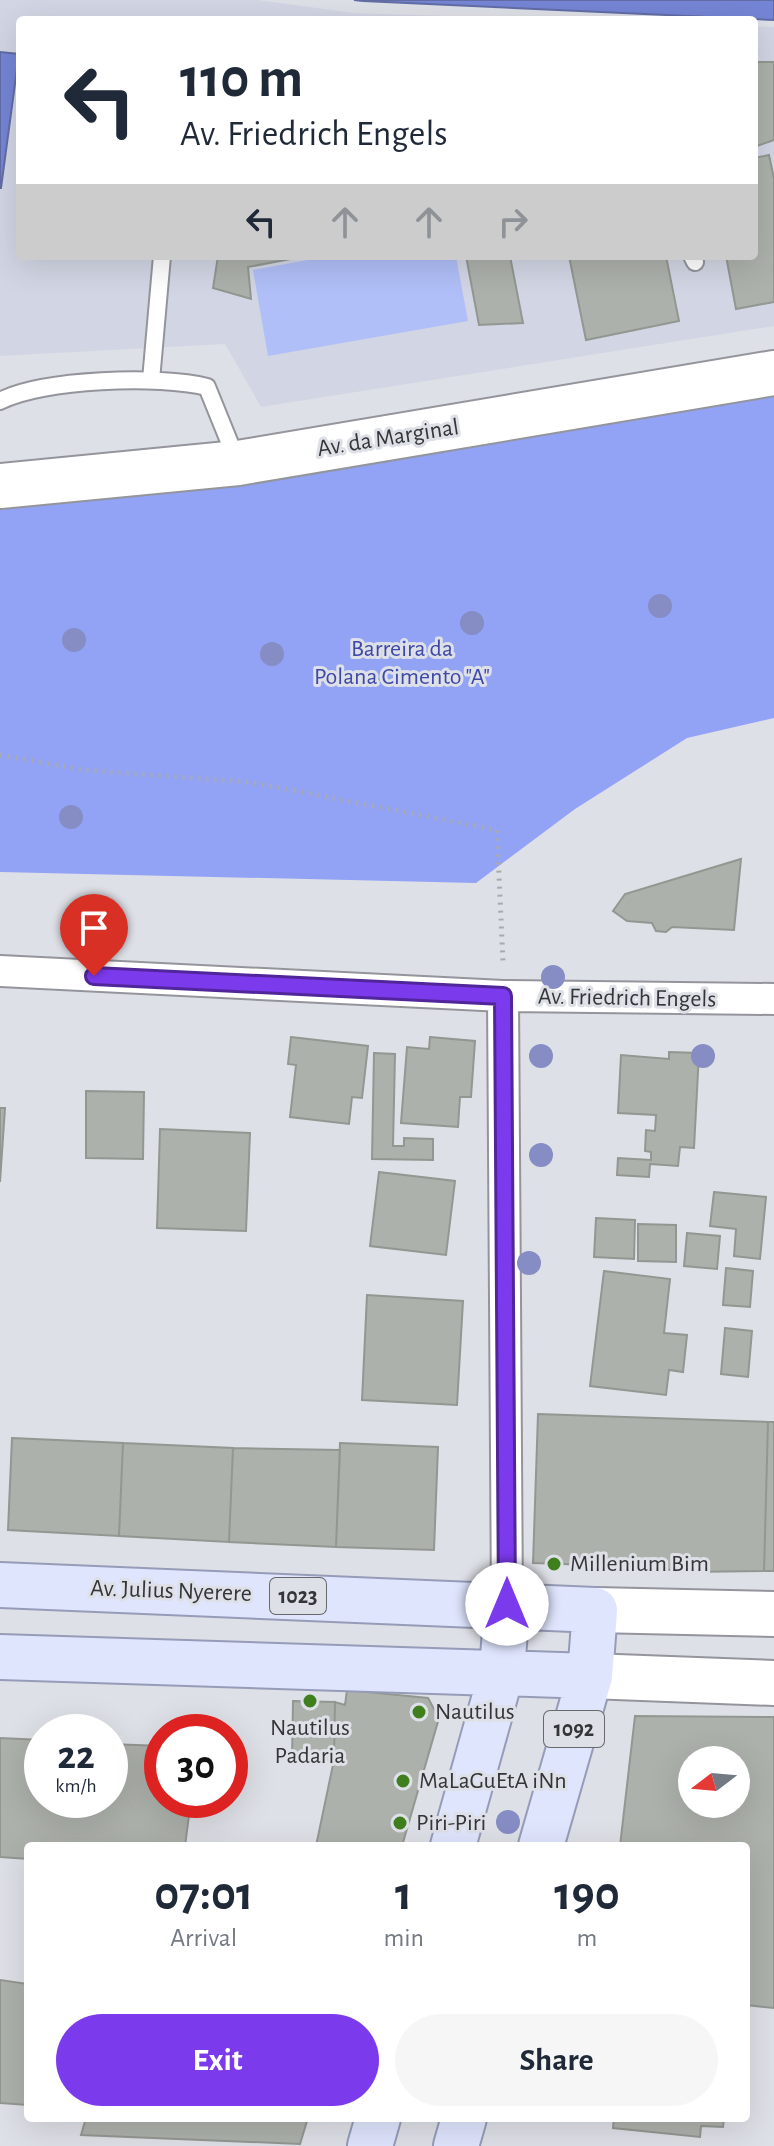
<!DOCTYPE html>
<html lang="en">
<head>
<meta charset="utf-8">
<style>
  :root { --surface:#fff; --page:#f6f6f7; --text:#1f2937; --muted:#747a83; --accent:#7c3aed }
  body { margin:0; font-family:"Alegreya Sans",sans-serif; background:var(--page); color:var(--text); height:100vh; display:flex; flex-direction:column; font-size:30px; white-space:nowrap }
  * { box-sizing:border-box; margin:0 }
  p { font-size:26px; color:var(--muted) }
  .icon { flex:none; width:44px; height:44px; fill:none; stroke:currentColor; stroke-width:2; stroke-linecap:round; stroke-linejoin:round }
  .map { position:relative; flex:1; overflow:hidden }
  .drawer { position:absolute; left:24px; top:1842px; width:726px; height:280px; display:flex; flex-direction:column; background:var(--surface); border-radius:8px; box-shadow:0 8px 32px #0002 }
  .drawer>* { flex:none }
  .hud { position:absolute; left:16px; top:16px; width:742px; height:244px; border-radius:8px; box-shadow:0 8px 32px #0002; background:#fff; color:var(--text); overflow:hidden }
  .needle { width:52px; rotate:254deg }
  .tools { position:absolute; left:678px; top:1746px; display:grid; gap:16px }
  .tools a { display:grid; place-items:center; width:72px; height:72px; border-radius:50%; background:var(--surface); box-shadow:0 8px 32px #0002; font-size:40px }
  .speed { position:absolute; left:24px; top:1714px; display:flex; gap:16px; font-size:40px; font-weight:700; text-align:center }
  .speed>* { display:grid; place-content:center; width:104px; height:104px; border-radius:50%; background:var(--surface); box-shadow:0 8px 32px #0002; line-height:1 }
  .speed small { font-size:20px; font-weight:400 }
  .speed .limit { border:12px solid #d22; background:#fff; color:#111 }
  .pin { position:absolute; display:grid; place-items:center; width:68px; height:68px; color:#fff; margin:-82px -34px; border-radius:50% 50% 50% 0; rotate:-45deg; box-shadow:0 0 8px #0007 }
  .pin .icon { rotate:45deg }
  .me { position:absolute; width:88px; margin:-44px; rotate:0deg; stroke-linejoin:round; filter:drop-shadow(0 0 6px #0008) }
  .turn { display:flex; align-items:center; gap:28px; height:168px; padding:0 32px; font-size:36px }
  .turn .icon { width:104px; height:104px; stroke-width:2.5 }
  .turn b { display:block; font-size:56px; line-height:68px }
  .lanes { display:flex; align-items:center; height:76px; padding:0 32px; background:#0003; justify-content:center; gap:40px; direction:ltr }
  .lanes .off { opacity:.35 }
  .eta { display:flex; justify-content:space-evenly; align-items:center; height:136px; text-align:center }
  .eta b { font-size:48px; font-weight:600; line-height:56px }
  .button { display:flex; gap:16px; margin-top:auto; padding:16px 32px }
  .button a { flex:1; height:92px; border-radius:48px; background:var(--accent); color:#fff; font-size:32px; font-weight:600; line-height:92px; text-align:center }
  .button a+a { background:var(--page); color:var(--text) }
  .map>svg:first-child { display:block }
  .built { fill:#d2d6e4 }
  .green { fill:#b1bff8 }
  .forest { fill:#92a3f6 }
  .water { fill:#7585d5; stroke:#626da6; stroke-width:2 }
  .building { fill:#adb1ab; stroke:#939791; stroke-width:2; fill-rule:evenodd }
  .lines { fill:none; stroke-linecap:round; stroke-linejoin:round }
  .lane-casing { stroke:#94959c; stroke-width:20 }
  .street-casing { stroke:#94959c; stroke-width:34 }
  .secondary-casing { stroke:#94959c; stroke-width:48 }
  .primary-casing { stroke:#969cb7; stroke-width:48 }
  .path { stroke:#a8aab0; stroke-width:5; stroke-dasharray:2 6; stroke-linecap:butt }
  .lane { stroke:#fff; stroke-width:16 }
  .street { stroke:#fff; stroke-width:30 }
  .secondary { stroke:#fff; stroke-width:44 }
  .primary { stroke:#dfe5fd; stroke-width:44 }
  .tree { fill:#868cc4 }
  .route-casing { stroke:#51269a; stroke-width:20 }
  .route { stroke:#7c3aed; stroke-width:14 }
  .poi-dot { fill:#3f7f1e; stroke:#dee0e7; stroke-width:3 }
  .labels { text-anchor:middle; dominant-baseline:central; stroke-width:6; stroke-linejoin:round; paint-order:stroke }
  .shield { fill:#dee0e7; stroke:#67686c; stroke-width:2 }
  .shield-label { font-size:22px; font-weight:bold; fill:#343538 }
  .street-label { font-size:24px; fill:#343538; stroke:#dee0e7 }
  .park-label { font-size:24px; fill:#3e48a8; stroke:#dee0e7 }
  .poi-label { font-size:24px; fill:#343538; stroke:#dee0e7; text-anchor:start }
</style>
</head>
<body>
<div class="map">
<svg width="774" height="2146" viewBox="0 0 774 2146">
  <rect width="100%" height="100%" fill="#dee0e7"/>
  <path class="built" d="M0 0H258L353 13 569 20H20V256H754V26L774 27V326L261 407 225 344 0 356Z"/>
  <path class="green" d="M330 256H456L468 321 268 356 253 270Z"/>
  <path class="forest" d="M774 375V718L687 738 575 809 476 883 0 872V499Z"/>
  <path class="water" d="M354 0H774V20L363 1Z
    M0 52 19 54 1 188H0Z"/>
  <path class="building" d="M754 62H774V140L754 147Z
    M769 155 774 179V302L736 309 726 256H754V158Z
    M218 256H306L248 267 251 299 213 288Z
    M466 256H510L523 323 479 325Z
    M569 256H666L679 321 586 340Z
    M741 859 734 930 672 927 666 932 656 931 652 923 627 921 613 911 625 894Z
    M291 1037 368 1046 362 1098 352 1097 349 1124 290 1117 296 1065 288 1064Z
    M430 1037 475 1041 471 1097H460L458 1127 401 1123 407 1047 429 1049Z
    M669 1052 699 1053 694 1148 680 1147 678 1166 650 1164 649 1177 617 1175 618 1158 651 1160V1152L645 1151 646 1130 655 1131 656 1115 618 1113 621 1055 669 1059Z
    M374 1053 395 1054 393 1146H404V1138L433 1139V1160L372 1159Z
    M86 1091 144 1092 143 1159 86 1158Z
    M0 1108H5L0 1182Z
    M160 1129 250 1133 246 1231 157 1228Z
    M379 1172 455 1181 446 1255 370 1246Z
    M714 1192 766 1197 760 1259 734 1256 736 1229 710 1226Z
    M596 1218 635 1220 634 1259 594 1257Z
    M638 1224 676 1225V1262L638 1261Z
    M687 1233 720 1236 717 1269 684 1266Z
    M726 1268 753 1271 750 1307 723 1305Z
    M604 1271 670 1279 664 1333 687 1335 683 1372 669 1370 666 1395 590 1386Z
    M367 1295 463 1301 457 1405 362 1400Z
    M725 1328 752 1331 748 1377 721 1374Z
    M538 1414 768 1422 764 1571 686 1572 648 1567 533 1563Z
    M768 1422H774V1571H764Z
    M12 1438 123 1443 119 1536 8 1530Z
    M123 1443 233 1448 229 1542 119 1536Z
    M340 1443 438 1447 434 1550 336 1547Z
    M233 1448 340 1450 336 1547 229 1542Z
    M347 1690 428 1698 439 1718 402 1846H316L334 1760 335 1702 345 1705Z
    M293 1701 335 1702 334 1760 292 1759Z
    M635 1716 774 1717V2008L746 2005V1846H620ZM692 1760H736V1804H692Z
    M0 1738 42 1740V1800H110V1744L162 1746V1800H191L185 1846H28V1859L0 1857Z
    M0 1980 28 1984V2105L0 2103Z
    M86 2118H308L300 2144 81 2135Z
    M614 2118H724L723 2127 701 2126 700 2137 613 2128Z"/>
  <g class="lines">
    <g class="lane-casing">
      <path id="lane" d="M692 256 695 262
        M151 380 162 256
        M0 401C42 379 160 375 207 387L237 461"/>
    </g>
    <g class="street-casing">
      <path id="street" d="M0 971 503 996 774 999
        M503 996 507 1604"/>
    </g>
    <g class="secondary-casing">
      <path id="secondary" d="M0 486 238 463 774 373
        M595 1610 774 1614
        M590 1676 774 1683"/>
    </g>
    <g class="primary-casing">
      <path id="primary" d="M0 1585 595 1610 590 1676 541 1846
        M0 1657 590 1676
        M453 1846 502 1671 507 1604
        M370 2146 378 2118
        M456 2146 464 2118"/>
    </g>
    <path class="path" d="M0 755 83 770 250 782 497 830 503 963"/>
    <use href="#lane" class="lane"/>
    <use href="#street" class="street"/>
    <use href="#secondary" class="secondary"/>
    <use href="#primary" class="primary"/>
  </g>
  <g class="tree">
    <circle cx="660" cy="606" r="12"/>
    <circle cx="472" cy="623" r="12"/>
    <circle cx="74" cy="640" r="12"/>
    <circle cx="272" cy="654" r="12"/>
    <circle cx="71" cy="817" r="12"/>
    <circle cx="553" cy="977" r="12"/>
    <circle cx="541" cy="1056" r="12"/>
    <circle cx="703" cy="1056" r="12"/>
    <circle cx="541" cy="1155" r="12"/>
    <circle cx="529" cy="1263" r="12"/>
    <circle cx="508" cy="1822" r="12"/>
  </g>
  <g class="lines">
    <g class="route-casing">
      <path id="route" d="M94 976 503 996 507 1604"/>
    </g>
    <use href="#route" class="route"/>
  </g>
  <g class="poi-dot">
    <circle cx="554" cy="1564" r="8"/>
    <circle cx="310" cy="1701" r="8"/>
    <circle cx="419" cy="1712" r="8"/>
    <circle cx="403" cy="1781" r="8"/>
    <circle cx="400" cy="1823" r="8"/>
  </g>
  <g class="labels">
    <g class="shield">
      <rect x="270" y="1578" width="56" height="36" rx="6"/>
      <rect x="544" y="1711" width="60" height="36" rx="6"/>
    </g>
    <g class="shield-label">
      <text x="298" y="1596">1023</text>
      <text x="574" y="1729">1092</text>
    </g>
    <g class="street-label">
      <text transform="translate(388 438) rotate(-9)">Av. da Marginal</text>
      <text transform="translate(627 998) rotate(1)">Av. Friedrich Engels</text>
      <text transform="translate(171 1591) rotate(2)">Av. Julius Nyerere</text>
    </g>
    <g class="park-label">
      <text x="402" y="649">Barreira da<tspan x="402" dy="28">Polana Cimento "A"</tspan></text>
    </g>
    <g class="poi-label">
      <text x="570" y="1564">Millenium Bim</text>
      <text x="435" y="1712">Nautilus</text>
      <text x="310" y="1728" text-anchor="middle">Nautilus<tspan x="310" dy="28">Padaria</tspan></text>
      <text x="419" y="1781">MaLaGuEtA iNn</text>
      <text x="416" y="1823">Piri-Piri</text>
    </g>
  </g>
</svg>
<div class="tools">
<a><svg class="needle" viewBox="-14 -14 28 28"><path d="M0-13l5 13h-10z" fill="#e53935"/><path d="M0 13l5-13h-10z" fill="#747a83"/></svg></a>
</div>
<div class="speed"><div>22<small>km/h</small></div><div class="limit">30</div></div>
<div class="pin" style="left:94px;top:976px;background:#d93025"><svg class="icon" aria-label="arrive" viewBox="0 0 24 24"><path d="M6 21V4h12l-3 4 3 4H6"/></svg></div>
<svg class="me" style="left:507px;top:1604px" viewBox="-20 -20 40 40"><circle r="19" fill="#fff"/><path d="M0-13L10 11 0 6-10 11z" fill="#7c3aed"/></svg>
<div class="hud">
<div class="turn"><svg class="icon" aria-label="left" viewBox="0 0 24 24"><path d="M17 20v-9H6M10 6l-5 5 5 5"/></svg><div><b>110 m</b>Av. Friedrich Engels</div></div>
<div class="lanes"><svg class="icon" aria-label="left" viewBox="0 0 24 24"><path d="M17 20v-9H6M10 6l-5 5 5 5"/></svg><svg class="icon off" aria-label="ahead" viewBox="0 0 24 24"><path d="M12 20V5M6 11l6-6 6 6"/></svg><svg class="icon off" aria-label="ahead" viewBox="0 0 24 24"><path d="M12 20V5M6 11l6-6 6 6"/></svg><svg class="icon off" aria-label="right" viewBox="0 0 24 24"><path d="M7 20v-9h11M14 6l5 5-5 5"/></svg></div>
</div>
<section class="drawer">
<div class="eta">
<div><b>07:01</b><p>Arrival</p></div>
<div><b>1</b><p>min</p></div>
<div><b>190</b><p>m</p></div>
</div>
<div class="button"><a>Exit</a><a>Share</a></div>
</section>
</div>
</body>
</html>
